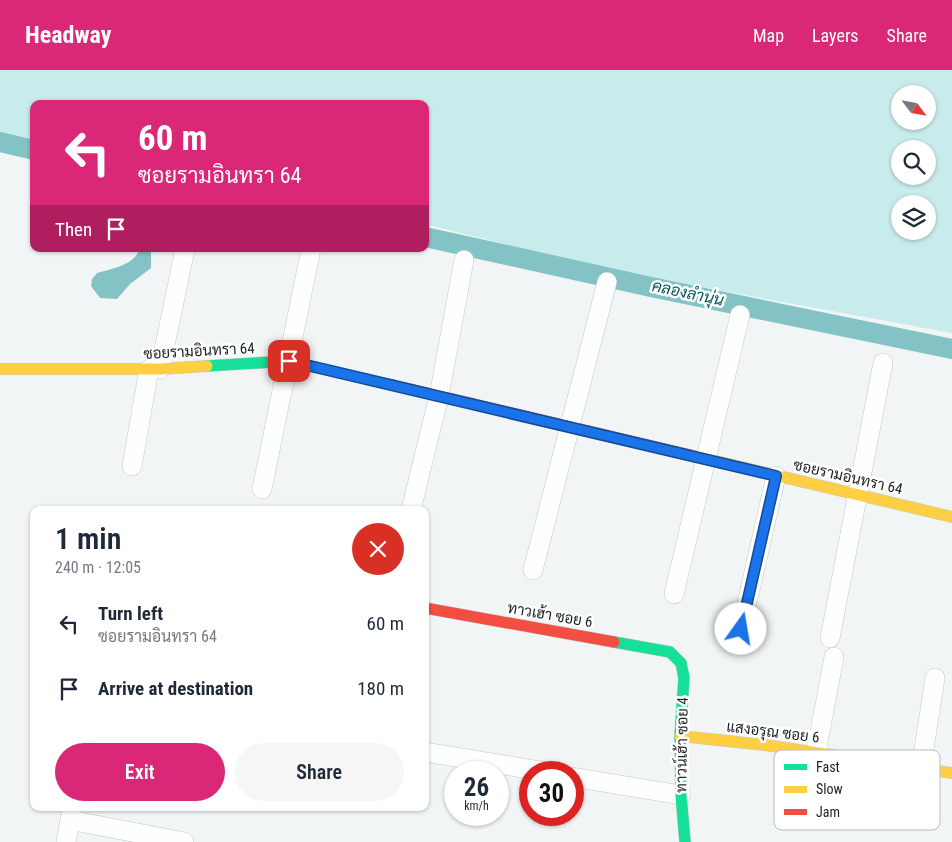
<!DOCTYPE html>
<html lang="en">
<head>
<meta charset="utf-8">
<style>
  :root { --surface:#fff; --page:#f6f6f7; --text:#1f2937; --muted:#747a83; --accent:#db2777 }
  body { margin:0; font-family:"Roboto Condensed",Sarabun,sans-serif; background:var(--page); color:var(--text); height:100vh; display:flex; flex-direction:column; font-size:19px; white-space:nowrap }
  * { box-sizing:border-box; margin:0 }
  p { font-size:16px; color:var(--muted) }
  .icon { flex:none; width:28px; height:28px; fill:none; stroke:currentColor; stroke-width:2; stroke-linecap:round; stroke-linejoin:round }
  .map { position:relative; flex:1; overflow:hidden }
  .details { position:absolute; left:30px; top:436px; width:399px; height:305px; display:flex; flex-direction:column; background:var(--surface); border-radius:10px; box-shadow:0 1px 4px #0004 }
  .details>* { flex:none }
  .banner { position:absolute; left:30px; top:30px; width:399px; height:152px; border-radius:10px; box-shadow:0 1px 4px #0004; background:#db2777; color:#fff; overflow:hidden }
  .needle { width:32px; rotate:121deg }
  .fabs { position:absolute; left:891px; top:15px; display:grid; gap:10px }
  .fabs a { display:grid; place-items:center; width:45px; height:45px; border-radius:50%; background:var(--surface); box-shadow:0 1px 4px #0004; font-size:25px }
  .speed { position:absolute; left:444px; top:691px; display:flex; gap:10px; font-size:25px; font-weight:700; text-align:center }
  .speed>* { display:grid; place-content:center; width:65px; height:65px; border-radius:50%; background:var(--surface); box-shadow:0 1px 4px #0004; line-height:1 }
  .speed small { font-size:12px; font-weight:400 }
  .speed .limit { border:8px solid #d22; background:#fff; color:#111 }
  .pin { position:absolute; display:grid; place-items:center; width:42px; height:42px; color:#fff; margin:-21px; border-radius:10px; box-shadow:0 2px 8px #0006 }
  .me { position:absolute; width:55px; margin:-28px; rotate:13deg; stroke-linejoin:round; filter:drop-shadow(0 0 4px #0008) }
  .turn { display:flex; align-items:center; gap:18px; height:105px; padding:0 25px; font-size:22px }
  .turn .icon { width:65px; height:65px; stroke-width:2.5 }
  .turn b { display:block; font-size:35px; line-height:42px }
  .then { display:flex; align-items:center; height:48px; padding:0 25px; background:#0003; gap:10px; font-size:19px }
  .round { display:grid; place-items:center; flex:none; width:52px; height:52px; border-radius:26px; background:var(--page) }
  .summary { display:flex; align-items:center; justify-content:space-between; height:85px; padding:0 25px }
  h1 { font-size:30px; font-weight:600; line-height:38px }
  .primary-button { display:flex; gap:10px; margin-top:auto; padding:10px 25px }
  .primary-button a { flex:1; height:58px; border-radius:30px; background:var(--accent); color:#fff; font-size:20px; font-weight:600; line-height:58px; text-align:center }
  .primary-button a+a { background:var(--page); color:var(--text) }
  ul { padding:0; list-style:none }
  li { display:flex; align-items:center; gap:15px; height:65px; padding:0 25px }
  li div { flex:1 }
  li b { display:block; font-size:19px }
  li em { font-style:normal }
  header { display:flex; align-items:center; gap:30px; box-sizing:border-box; height:70px; padding:0 25px; background:var(--accent); color:#fff }
  header strong { font-size:24px }
  nav { display:flex; gap:28px; margin-inline-start:auto; font-size:18px }
  .map>svg:first-child { display:block }
  .green { fill:#c8ebec; fill-rule:evenodd }
  .water { fill:#84c3c5 }
  .lines { fill:none; stroke-linecap:round; stroke-linejoin:round }
  .canal { stroke:#84c3c5; stroke-width:20 }
  .street-casing { stroke:#c5c8c8; stroke-width:20 }
  .fast-casing { stroke:#c5c8c8; stroke-width:12 }
  .slow-casing { stroke:#c5c8c8; stroke-width:12 }
  .jam-casing { stroke:#c5c8c8; stroke-width:12 }
  .street { stroke:#fdfefe; stroke-width:19 }
  .fast { stroke:#16e098; stroke-width:11 }
  .slow { stroke:#ffcf43; stroke-width:11 }
  .jam { stroke:#f24e42; stroke-width:11 }
  .route-casing { stroke:#114b97; stroke-width:12 }
  .route { stroke:#1a73e8; stroke-width:9 }
  .labels { text-anchor:middle; dominant-baseline:central; stroke-width:5; stroke-linejoin:round; paint-order:stroke }
  .street-label { font-size:15px; fill:#1e2121; stroke:#fff }
  .water-label { font-size:16px; font-style:italic; fill:#025557; stroke:#fff }
  .key { fill:#fff; stroke:#bcbcbc; stroke-width:1 }
  .key-label { font-size:14px; fill:#1e2121 }
</style>
</head>
<body>
<header>
<strong>Headway</strong>
<nav><a>Map</a><a>Layers</a><a>Share</a></nav>
</header>
<div class="map">
<svg width="952" height="772" viewBox="0 0 952 772">
  <rect width="100%" height="100%" fill="#f1f5f5"/>
  <path class="green" d="M0 0H952V263L602 199 425 154V34H34V69L0 62ZM900 24H928V51H900ZM900 79H928V106H900ZM900 134H928V161H900Z"/>
  <path class="water" d="M139 179H151V198L130 214 117 229 100 228 91 216 92 209 97 203C110 199 136 195 139 179Z"/>
  <g class="lines">
    <path class="canal" d="M0 72 34 80
      M425 167 651 217 952 279"/>
    <g class="street-casing">
      <path id="street" d="M160 299 185 179
        M132 396 149 299
        M262 419 311 179
        M411 440 439 326 464 190
        M533 500 607 212
        M674 524 740 245
        M741 559 776 406
        M830 568 883 293
        M425 682 547 702
        M816 683 834 587
        M921 698 935 608
        M572 707 681 725
        M70 750 184 772
        M66 772 72 739"/>
    </g>
    <g class="fast-casing">
      <path id="fast" d="M207 296 289 291 393 315
        M614 572 670 582 681 593 684 608 680 666 681 725 685 772"/>
    </g>
    <g class="slow-casing">
      <path id="slow" d="M0 299H160L207 296
        M690 385 952 447
        M680 666 765 675 952 703"/>
    </g>
    <g class="jam-casing">
      <path id="jam" d="M393 315 690 385
        M425 538 614 572"/>
    </g>
    <use href="#street" class="street"/>
    <use href="#fast" class="fast"/>
    <use href="#slow" class="slow"/>
    <use href="#jam" class="jam"/>
  </g>
  <g class="lines">
    <g class="route-casing">
      <path id="route" d="M289 291 776 406 741 559"/>
    </g>
    <use href="#route" class="route"/>
  </g>
  <g class="labels">
    <g class="street-label">
      <text transform="translate(199 281) rotate(-3)">ซอยรามอินทรา 64</text>
      <text transform="translate(848 407) rotate(13)">ซอยรามอินทรา 64</text>
      <text transform="translate(550 545) rotate(10)">ทาวเฮ้า ซอย 6</text>
      <text transform="translate(773 662) rotate(7)">แสงอรุณ ซอย 6</text>
      <text transform="translate(682 675) rotate(-89)">ทาวน์เฮ้า ซอย 4</text>
    </g>
    <g class="water-label">
      <text transform="translate(688 223) rotate(12)">คลองลำนุ่น</text>
    </g>
  </g>
  <rect x="774" y="680" width="166" height="80" rx="8" class="key"/>
  <rect x="784" y="694" width="23" height="6" fill="#16e098"/>
  <rect x="784" y="716" width="23" height="7" fill="#ffcf43"/>
  <rect x="784" y="739" width="23" height="6" fill="#f24e42"/>
  <g class="key-label">
    <text x="816" y="702">Fast</text>
    <text x="816" y="724">Slow</text>
    <text x="816" y="747">Jam</text>
  </g>
</svg>
<div class="fabs">
<a><svg class="needle" viewBox="-14 -14 28 28"><path d="M0-13l5 13h-10z" fill="#e53935"/><path d="M0 13l5-13h-10z" fill="#747a83"/></svg></a>
<a><svg class="icon" aria-label="search" viewBox="0 0 24 24"><circle cx="10" cy="10" r="6"/><path d="M15 15l6 6"/></svg></a>
<a><svg class="icon" aria-label="layers" viewBox="0 0 24 24"><path d="M12 4l9 5-9 5-9-5zM3 14l9 5 9-5"/></svg></a>
</div>
<div class="speed"><div>26<small>km/h</small></div><div class="limit">30</div></div>
<div class="pin" style="left:289px;top:291px;background:#d93025"><svg class="icon" aria-label="arrive" viewBox="0 0 24 24"><path d="M6 21V4h12l-3 4 3 4H6"/></svg></div>
<svg class="me" style="left:741px;top:559px" viewBox="-20 -20 40 40"><circle r="19" fill="#fff"/><path d="M0-13L10 11 0 6-10 11z" fill="#1a73e8"/></svg>
<div class="banner">
<div class="turn"><svg class="icon" aria-label="left" viewBox="0 0 24 24"><path d="M17 20v-9H6M10 6l-5 5 5 5"/></svg><div><b>60 m</b>ซอยรามอินทรา 64</div></div>
<div class="then">Then<svg class="icon" aria-label="arrive" viewBox="0 0 24 24"><path d="M6 21V4h12l-3 4 3 4H6"/></svg></div>
</div>
<section class="details">
<div class="summary"><div><h1>1 min</h1><p>240 m · 12:05</p></div><a class="round" style="background:#d93025;color:#fff"><svg class="icon" aria-label="close" viewBox="0 0 24 24"><path d="M6 6l12 12M18 6L6 18"/></svg></a></div>
<ul>
<li><svg class="icon" aria-label="left" viewBox="0 0 24 24"><path d="M17 20v-9H6M10 6l-5 5 5 5"/></svg><div><b>Turn left</b><p>ซอยรามอินทรา 64</p></div><em>60 m</em></li>
<li><svg class="icon" aria-label="arrive" viewBox="0 0 24 24"><path d="M6 21V4h12l-3 4 3 4H6"/></svg><div><b>Arrive at destination</b></div><em>180 m</em></li>
</ul>
<div class="primary-button"><a>Exit</a><a>Share</a></div>
</section>
</div>
</body>
</html>
